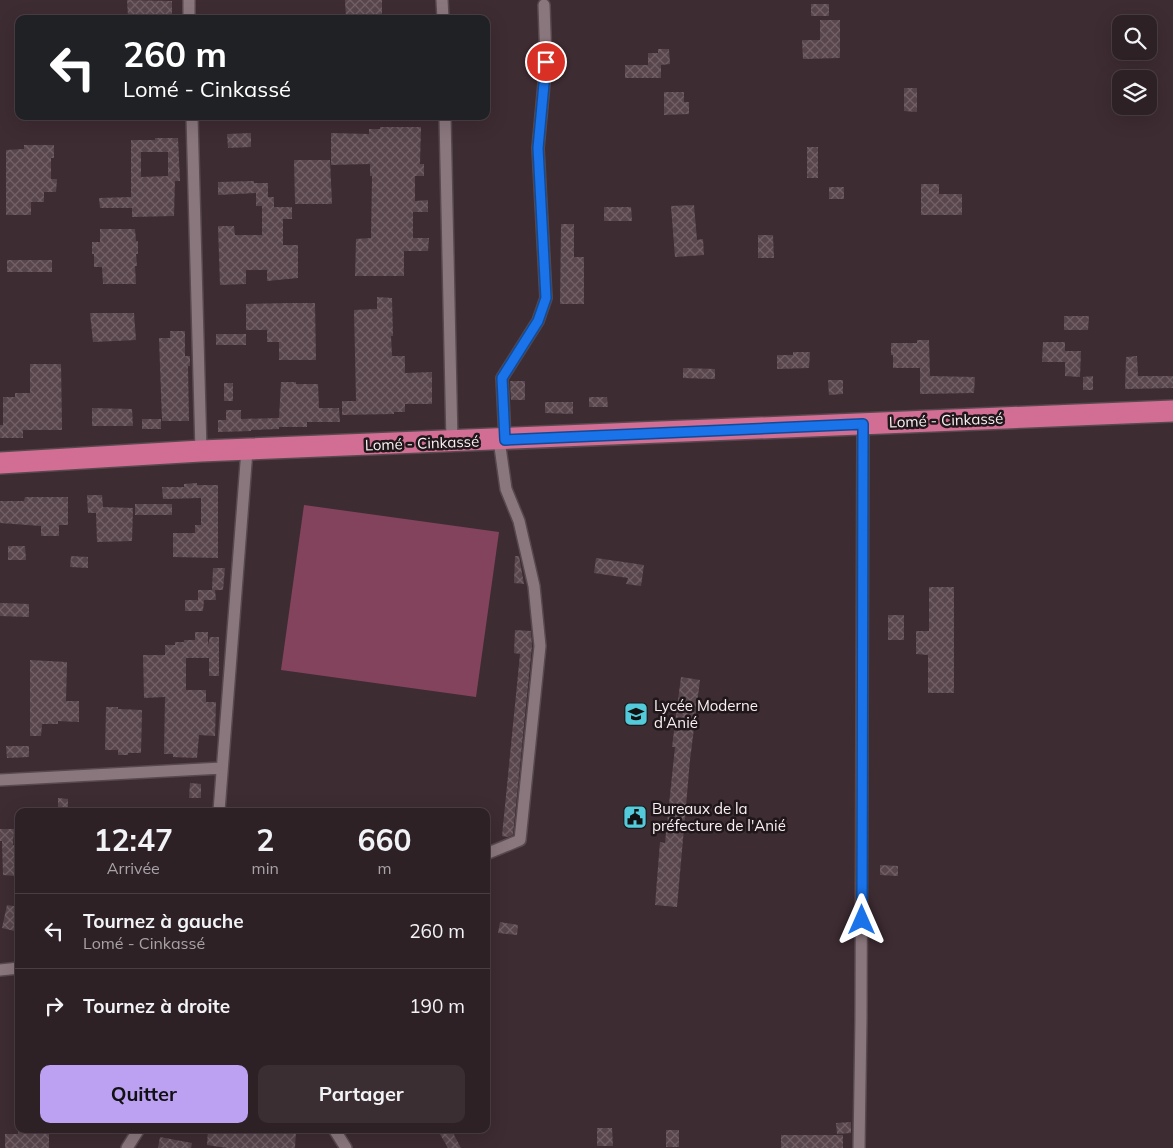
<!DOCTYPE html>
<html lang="fr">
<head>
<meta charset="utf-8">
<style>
  :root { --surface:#2e2126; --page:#3a2e32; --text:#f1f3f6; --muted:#a7a3a7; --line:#493e43; --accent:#bca0f2 }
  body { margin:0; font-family:Mulish,sans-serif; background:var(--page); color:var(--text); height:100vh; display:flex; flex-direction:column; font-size:19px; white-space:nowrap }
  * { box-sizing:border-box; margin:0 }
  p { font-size:16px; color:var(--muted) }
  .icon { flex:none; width:28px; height:28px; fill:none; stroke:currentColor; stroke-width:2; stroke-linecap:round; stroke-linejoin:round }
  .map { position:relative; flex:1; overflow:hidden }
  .details { position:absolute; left:15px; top:808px; width:475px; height:325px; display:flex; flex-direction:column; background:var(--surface); border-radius:10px; box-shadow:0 5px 20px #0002,0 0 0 1px var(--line) }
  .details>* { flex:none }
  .guide { position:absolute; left:15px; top:15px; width:475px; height:105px; border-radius:10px; box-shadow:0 5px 20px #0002,0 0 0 1px var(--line); background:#202124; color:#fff; overflow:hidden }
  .fabs { position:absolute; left:1112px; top:15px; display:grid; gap:10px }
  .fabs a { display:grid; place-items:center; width:45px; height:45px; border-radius:10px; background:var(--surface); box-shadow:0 5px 20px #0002,0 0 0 1px var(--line); font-size:25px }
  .pin { position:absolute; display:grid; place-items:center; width:42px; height:42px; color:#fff; margin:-21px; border:2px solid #fff; border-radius:50%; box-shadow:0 1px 5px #0007 }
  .me { position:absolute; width:55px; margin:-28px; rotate:0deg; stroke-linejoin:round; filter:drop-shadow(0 0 4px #0008) }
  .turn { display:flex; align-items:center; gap:18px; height:105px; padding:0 25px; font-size:22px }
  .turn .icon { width:65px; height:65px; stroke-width:2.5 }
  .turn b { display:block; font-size:35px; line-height:42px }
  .eta { display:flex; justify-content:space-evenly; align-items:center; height:85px; text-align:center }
  .eta b { font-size:30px; font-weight:700; line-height:35px }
  .action { display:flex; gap:10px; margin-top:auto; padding:10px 25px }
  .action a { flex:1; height:58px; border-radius:10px; background:var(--accent); color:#111; font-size:20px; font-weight:700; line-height:58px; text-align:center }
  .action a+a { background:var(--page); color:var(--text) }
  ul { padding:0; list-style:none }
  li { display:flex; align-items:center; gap:15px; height:75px; padding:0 25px; border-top:1px solid var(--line) }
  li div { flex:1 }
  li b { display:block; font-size:19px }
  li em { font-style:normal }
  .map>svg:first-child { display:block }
  .pitch { fill:#83435c }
  .building { fill:url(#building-cross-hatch); fill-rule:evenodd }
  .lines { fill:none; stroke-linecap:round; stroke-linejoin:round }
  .street-casing { stroke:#57494e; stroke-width:14 }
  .highway-casing { stroke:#57494e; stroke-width:24 }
  .street { stroke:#8a777d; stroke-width:11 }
  .highway { stroke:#d26d93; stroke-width:21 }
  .route-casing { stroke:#114b97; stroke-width:12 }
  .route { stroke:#1a73e8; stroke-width:9 }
  .labels { text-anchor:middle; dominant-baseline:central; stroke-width:5; stroke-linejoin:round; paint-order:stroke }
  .street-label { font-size:15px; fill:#faeff2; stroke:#1f171a }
  .poi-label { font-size:15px; fill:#faeff2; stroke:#1f171a; text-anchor:start }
</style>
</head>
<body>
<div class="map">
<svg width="1173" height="1148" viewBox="0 0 1173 1148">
  <defs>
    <pattern id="building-cross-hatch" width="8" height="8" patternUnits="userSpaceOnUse" patternTransform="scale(1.25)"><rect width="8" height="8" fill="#58464c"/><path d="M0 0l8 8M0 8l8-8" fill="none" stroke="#716166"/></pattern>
  </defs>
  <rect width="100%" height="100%" fill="#3d2c32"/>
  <path class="pitch" d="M304 505 499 532 476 697 281 670Z"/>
  <path class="building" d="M127 0 172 1V19H159V16L128 17Z
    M345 0H382V19H346Z
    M811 4H829V16H811Z
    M820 20H840V58L803 59 802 40H820Z
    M658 49H669L670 64 661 65V78H625V65H648V53H658Z
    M904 88H917V112L904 111Z
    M664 92H684V102H689V114L664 115Z
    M380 127H421L420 164H424V176H415V201L428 200V212H413V238H429L428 251H404V276H355L356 239 371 238 372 176H370V164L331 165V133L369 134V129H380Z
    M251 133V147L228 148 227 134Z
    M155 138H178L180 181H175L174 216 132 217V208H100L99 198 131 197V140H155ZM141 152H168V176L141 177Z
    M24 145H54V158H51V179H57L56 192H44V202H31V215H6V150L24 149Z
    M807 147H818V178H807Z
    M294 160H330L332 204H295Z
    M254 181V183H268V197H274V207H292V219H283V245H298V278L267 281V270H246V284L220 285 218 226H234L235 235H262V206H256V193L218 195V182Z
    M921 184H939V194H962V215H921Z
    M829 187H844V199H829Z
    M694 205 697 240 703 239 704 255 675 257 671 206Z
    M604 207H631L632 221H604Z
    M561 224H574V257H584V304H560Z
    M100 229H135L136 241H138V254H136L137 266H135L136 284H103L102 267H94V254H92V242H100Z
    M758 235H773L774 258H758Z
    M7 260H52V272H7Z
    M377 297 392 298 393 336H391L392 356H405V373L432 372V404H405V412H394V414L342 415V401H356L354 310 377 309Z
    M289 303H315L316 360H279V342H267V330H246V304Z
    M90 313H134L136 340 93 342Z
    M1064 316H1089L1088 330H1064Z
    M170 331H185V356H190V366H188L189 421H162L159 338H170Z
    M216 334H246V345H216Z
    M917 340H929L930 376 975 377 974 393 920 394V368H893V355H891V343H917Z
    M1043 342H1065V351H1081L1080 377 1065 376V362H1042Z
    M793 352H810L809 368 777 369V355H793Z
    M1137 356 1138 376H1173V388L1125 389 1126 357Z
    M30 364H61L62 430H23V438H0V425H3V397H15V393H30Z
    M683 368 715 369V379L683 378Z
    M1093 376V390H1083V377Z
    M828 380H843V394L829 395Z
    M510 381H525V400H511Z
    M281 382H296V384H318L319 408H339L340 422H307V427H279V429L251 430V431L218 432V420H226V410H241V419L279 418Z
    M224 383H233V401H224Z
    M589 397H607L608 407H589Z
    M545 402H573V414L545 413Z
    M92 408 132 409 133 426H92Z
    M142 419H161V429H142Z
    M197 483V485H218V558L173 557V533H195V525H201V498L163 499 162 487H184V484Z
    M87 495H102L103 507 133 508 132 541 97 542 96 513H88Z
    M25 497H68V525H59V536H41V526L0 523V501H24Z
    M135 504H172V515H135Z
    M8 546H25L26 560H8Z
    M71 556 88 557V568L70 567Z
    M515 556H519L524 584 514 583Z
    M596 558 644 565 641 586 626 584 628 578 594 573Z
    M213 568H225L223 590H215L216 600H204L203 611H185V600H198V590H214H212Z
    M929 587H954V693H928V655L916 654V631H929Z
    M0 603 29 604V617L0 616Z
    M888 615H904V640H888Z
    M515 630 531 631 532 646 513 835 508 837 502 836 520 654 514 653Z
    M195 632H208V645L210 637H219V676H209V658H186V690H206V702H216L215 736 199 735 197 758 173 757V754H164L165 697 144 698 143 655H165V645H175V642H184V640H195Z
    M30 660 67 662 66 701H79V722L58 721V724H42L41 736H30Z
    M681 677 700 680 690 760 677 907 655 905 660 842 665 843 675 747H672Z
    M106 707H118V709L142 710 141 753H128V755H118V750H105Z
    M6 746H29V757L7 758Z
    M190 783 201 784V798H189Z
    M58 798 68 799V811H58Z
    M0 829H14L13 845H16V876L3 875 2 841H0Z
    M880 865 898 866V876L880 875Z
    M7 905 19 907V932L2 928Z
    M500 922 518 925 517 935 498 933Z
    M851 1122V1133L837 1134 836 1123Z
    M597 1128H612L613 1146H597Z
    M208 1129 296 1131 295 1148H227L207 1145Z
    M437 1129H451L461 1148H448Z
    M666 1130H679V1147H666Z
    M18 1131 49 1132V1148H5V1134H18Z
    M781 1135H843V1148H781Z
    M160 1137 192 1143 191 1148H158Z"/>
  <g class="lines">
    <g class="street-casing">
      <path id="street" d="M189 0V19
        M442 0 443 19
        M192 116 201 451
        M445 116 452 442
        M505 440 502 378 538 321 546 298 538 148 546 62 544 5
        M0 780 222 768
        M219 811 247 450
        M486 854 520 840 540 646 534 586 519 521 506 489 499 440
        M0 970 19 968
        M334 1129 346 1148
        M127 1148 139 1129
        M859 1148 861 1019 863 424"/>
    </g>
    <g class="highway-casing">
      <path id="highway" d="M0 463 201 451 1173 411"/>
    </g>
    <use href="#street" class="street"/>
    <use href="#highway" class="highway"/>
  </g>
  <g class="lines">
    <g class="route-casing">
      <path id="route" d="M546 62 538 148 546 298 538 321 502 378 505 440 863 424 862 920"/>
    </g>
    <use href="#route" class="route"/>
  </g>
  <defs>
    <g id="school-square" transform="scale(1.25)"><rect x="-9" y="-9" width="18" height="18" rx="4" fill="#53cbda" stroke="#1f171a"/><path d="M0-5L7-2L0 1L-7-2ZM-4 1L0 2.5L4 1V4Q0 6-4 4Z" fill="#111"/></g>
    <g id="civic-square" transform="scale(1.25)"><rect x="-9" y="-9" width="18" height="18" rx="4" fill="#53cbda" stroke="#1f171a"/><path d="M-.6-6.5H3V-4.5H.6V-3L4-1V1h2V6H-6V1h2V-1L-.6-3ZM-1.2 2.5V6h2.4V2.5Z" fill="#111"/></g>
  </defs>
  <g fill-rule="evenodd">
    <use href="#school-square" x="636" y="714"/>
    <use href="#civic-square" x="635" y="817"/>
  </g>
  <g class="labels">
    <g class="street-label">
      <text transform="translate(946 420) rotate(-2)">Lomé - Cinkassé</text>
      <text transform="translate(422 443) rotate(-2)">Lomé - Cinkassé</text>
    </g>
    <g class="poi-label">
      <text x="654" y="705">Lycée Moderne<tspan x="654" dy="17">d'Anié</tspan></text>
      <text x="652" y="808">Bureaux de la<tspan x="652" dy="17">préfecture de l'Anié</tspan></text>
    </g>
  </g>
</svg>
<div class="fabs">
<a><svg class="icon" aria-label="search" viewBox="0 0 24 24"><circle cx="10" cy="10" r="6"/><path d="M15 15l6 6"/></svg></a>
<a><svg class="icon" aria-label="layers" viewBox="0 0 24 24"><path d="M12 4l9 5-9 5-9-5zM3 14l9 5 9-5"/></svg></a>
</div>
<div class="pin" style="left:546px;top:62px;background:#d93025"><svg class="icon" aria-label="arrive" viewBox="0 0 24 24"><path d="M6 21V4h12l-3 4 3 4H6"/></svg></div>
<svg class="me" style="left:862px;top:920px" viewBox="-20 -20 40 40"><path d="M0-17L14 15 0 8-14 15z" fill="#1a73e8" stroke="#fff" stroke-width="4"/></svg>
<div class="guide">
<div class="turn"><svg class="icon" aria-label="left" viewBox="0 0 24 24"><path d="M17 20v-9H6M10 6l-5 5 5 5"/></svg><div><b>260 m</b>Lomé - Cinkassé</div></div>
</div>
<section class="details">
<div class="eta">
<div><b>12:47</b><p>Arrivée</p></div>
<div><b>2</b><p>min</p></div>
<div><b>660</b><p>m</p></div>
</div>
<ul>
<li><svg class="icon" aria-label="left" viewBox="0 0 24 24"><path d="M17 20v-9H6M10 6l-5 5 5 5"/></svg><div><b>Tournez à gauche</b><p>Lomé - Cinkassé</p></div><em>260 m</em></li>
<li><svg class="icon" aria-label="right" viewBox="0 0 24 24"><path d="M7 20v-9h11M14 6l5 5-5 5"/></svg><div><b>Tournez à droite</b></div><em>190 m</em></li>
</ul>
<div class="action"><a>Quitter</a><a>Partager</a></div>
</section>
</div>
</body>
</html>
